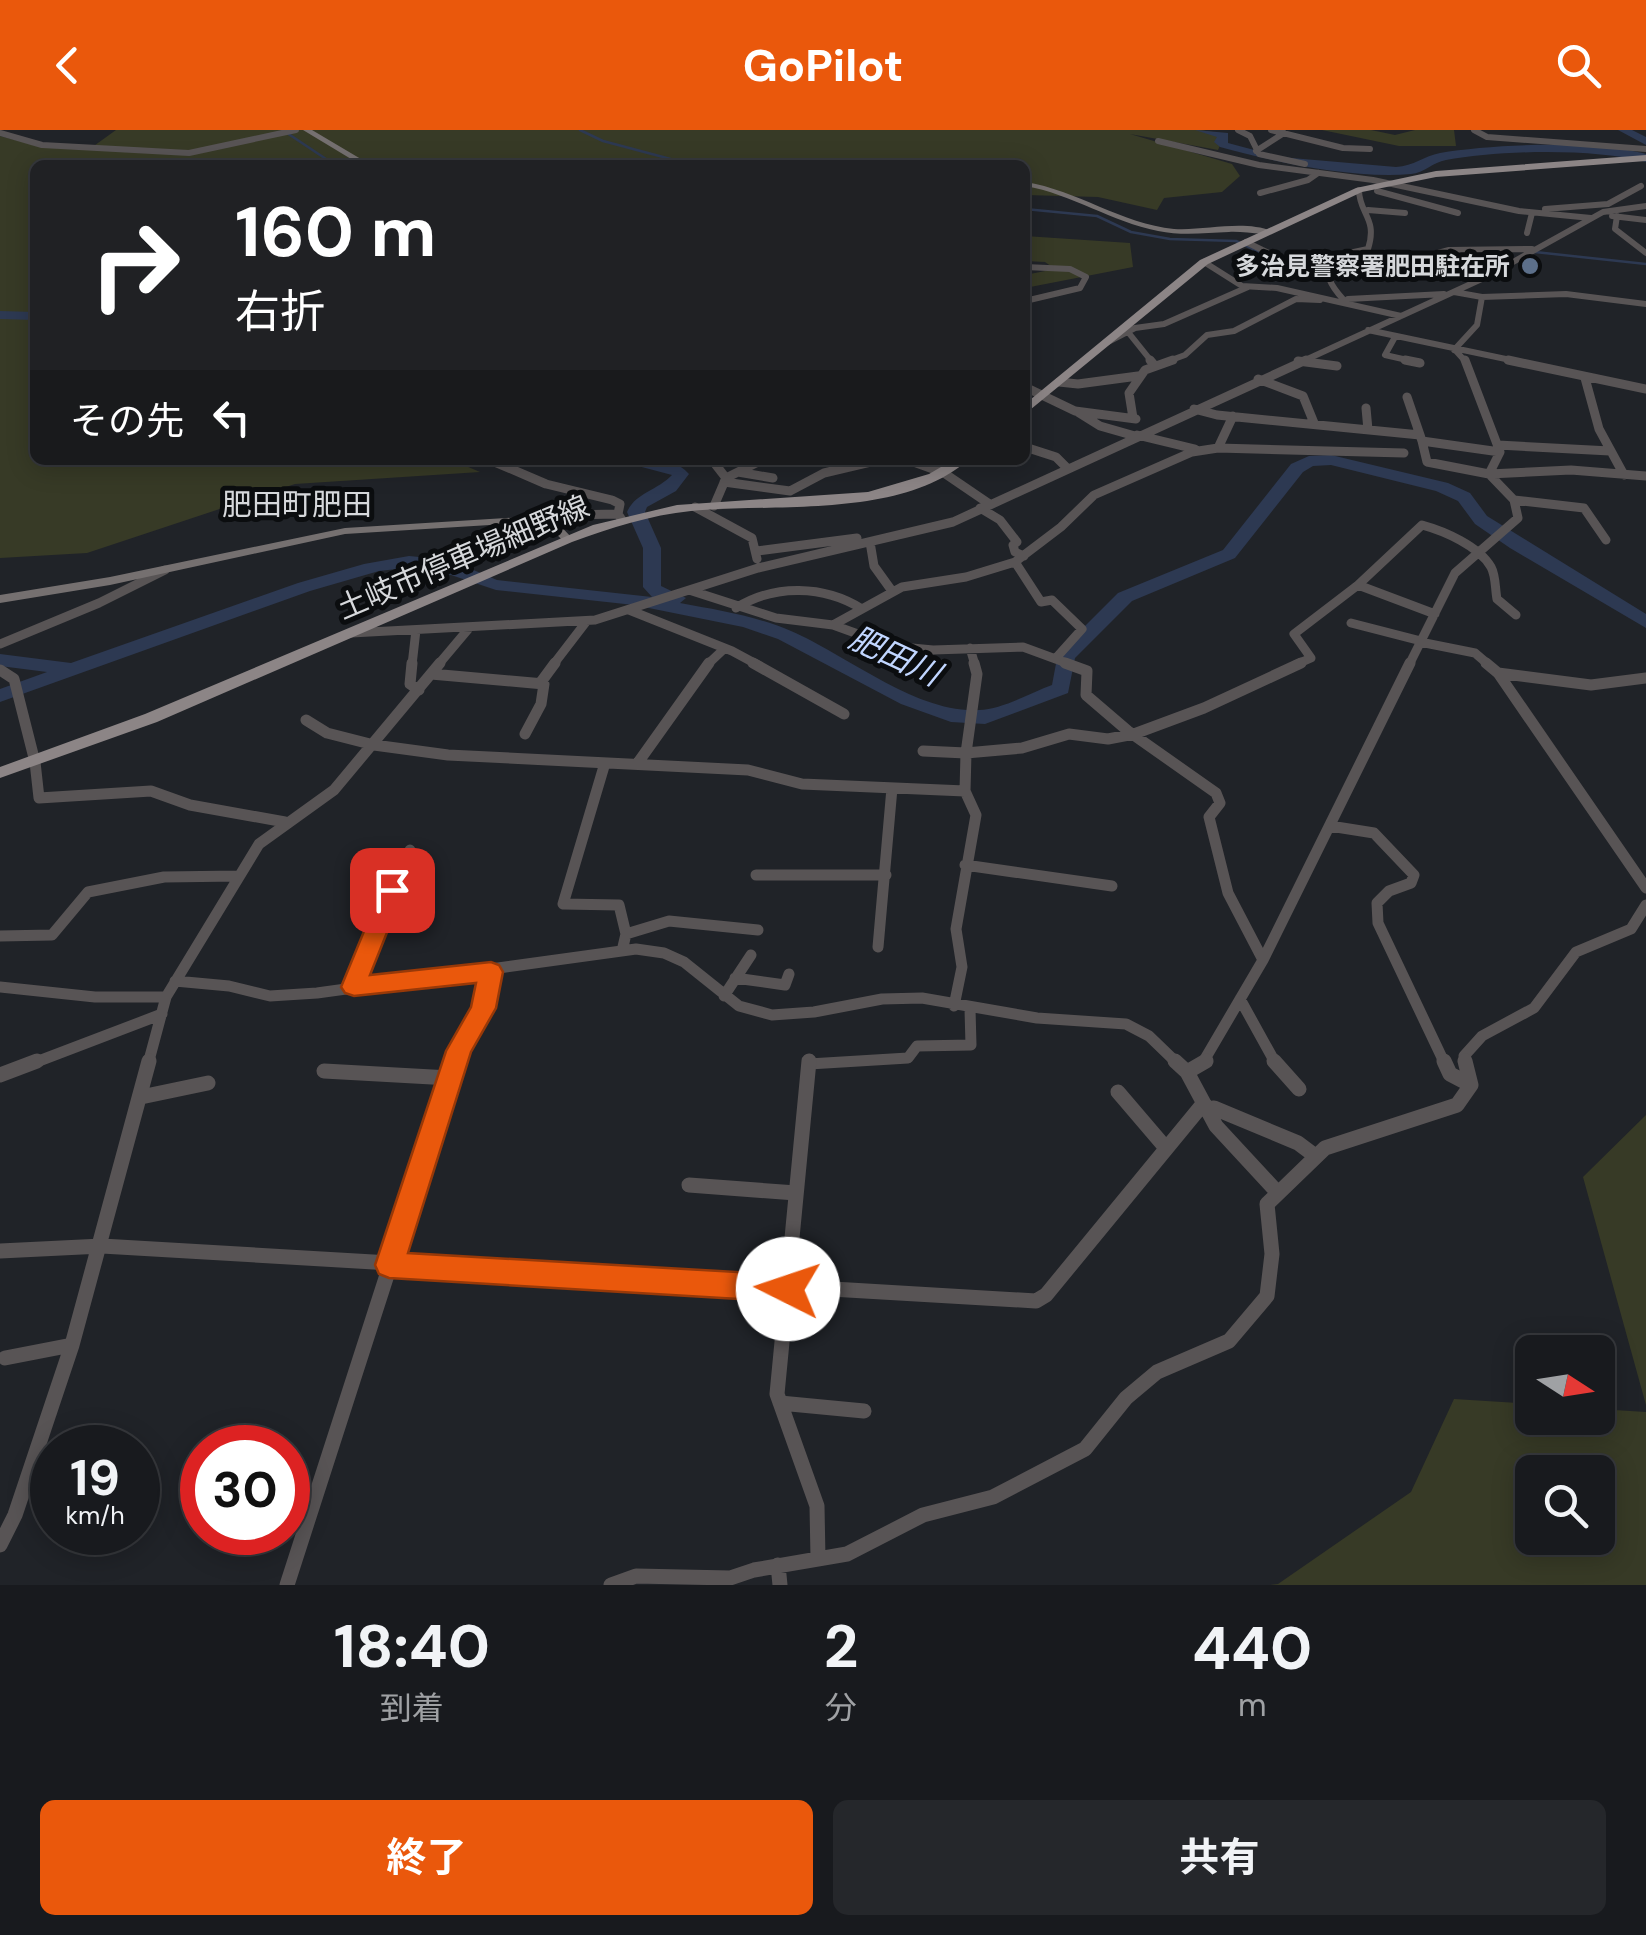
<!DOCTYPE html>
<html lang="ja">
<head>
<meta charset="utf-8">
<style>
  :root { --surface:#181a1e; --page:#25272b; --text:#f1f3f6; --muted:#9fa1a4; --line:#36383c; --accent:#ea580c }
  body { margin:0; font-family:"DM Sans","Noto Sans JP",sans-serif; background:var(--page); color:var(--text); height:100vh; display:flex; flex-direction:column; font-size:38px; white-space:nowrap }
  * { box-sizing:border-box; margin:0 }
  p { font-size:32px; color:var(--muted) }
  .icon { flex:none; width:55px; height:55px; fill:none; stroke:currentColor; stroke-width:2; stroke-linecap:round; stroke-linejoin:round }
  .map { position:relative; height:1455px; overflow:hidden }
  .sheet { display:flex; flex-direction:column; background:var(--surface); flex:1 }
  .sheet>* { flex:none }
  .banner { position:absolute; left:30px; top:30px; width:1000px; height:305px; border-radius:15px; box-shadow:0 5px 25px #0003,0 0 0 2px var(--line); background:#202124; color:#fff; overflow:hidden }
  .needle { width:65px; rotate:102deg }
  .buttons { position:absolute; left:1515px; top:1205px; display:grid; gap:20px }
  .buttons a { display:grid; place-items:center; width:100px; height:100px; border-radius:15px; background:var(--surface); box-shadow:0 5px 25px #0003,0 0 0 2px var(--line); font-size:50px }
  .speed { position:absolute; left:30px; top:1295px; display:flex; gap:20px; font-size:50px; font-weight:700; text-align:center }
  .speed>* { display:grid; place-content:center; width:130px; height:130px; border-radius:50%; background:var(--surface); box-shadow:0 5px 25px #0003,0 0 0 2px var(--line); line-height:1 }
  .speed small { font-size:25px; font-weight:400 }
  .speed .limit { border:15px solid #d22; background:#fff; color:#111 }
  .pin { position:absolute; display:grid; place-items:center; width:85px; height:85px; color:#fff; margin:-42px; border-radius:20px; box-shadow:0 5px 15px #0006 }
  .me { position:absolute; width:110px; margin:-55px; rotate:274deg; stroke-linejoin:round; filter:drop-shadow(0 0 8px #0008) }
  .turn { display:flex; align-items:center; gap:35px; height:210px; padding:0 40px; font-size:45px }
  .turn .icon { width:130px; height:130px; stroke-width:2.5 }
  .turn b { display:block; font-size:70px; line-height:85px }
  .then { display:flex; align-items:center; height:95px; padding:0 40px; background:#0003; gap:20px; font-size:38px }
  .eta { display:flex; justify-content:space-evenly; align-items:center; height:170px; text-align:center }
  .eta b { font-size:60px; font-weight:700; line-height:70px }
  .button { display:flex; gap:20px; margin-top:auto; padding:20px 40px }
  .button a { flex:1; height:115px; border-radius:15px; background:var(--accent); color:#fff; font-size:40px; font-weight:700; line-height:115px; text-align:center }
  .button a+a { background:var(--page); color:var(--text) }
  header { display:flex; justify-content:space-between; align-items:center; height:130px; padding:0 40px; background:var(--accent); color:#fff; font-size:45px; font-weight:700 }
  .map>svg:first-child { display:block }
  .green { fill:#373a26; fill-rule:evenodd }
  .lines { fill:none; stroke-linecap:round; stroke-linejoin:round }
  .stream { stroke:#2d3952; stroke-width:2.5 }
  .river { fill:#2d3952; fill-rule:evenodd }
  .street-far3 { stroke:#585455; stroke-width:6 }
  .street-far2 { stroke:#585455; stroke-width:9 }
  .street-far1 { stroke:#585455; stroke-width:11 }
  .street { stroke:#585455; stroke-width:15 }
  .secondary { fill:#757070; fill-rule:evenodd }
  .primary { fill:#8c8586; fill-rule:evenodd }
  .route { fill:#ea580c; stroke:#983908; stroke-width:2.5 }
  .service-dot { fill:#5c6f8a; stroke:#0b0d0f; stroke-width:4 }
  .labels { text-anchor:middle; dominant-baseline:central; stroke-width:10; stroke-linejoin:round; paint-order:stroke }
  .far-poi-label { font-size:25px; font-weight:bold; fill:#d6d8db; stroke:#0b0d0f; text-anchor:end }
  .far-quarter-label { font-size:30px; fill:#d6d8db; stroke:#0b0d0f }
  .street-label { font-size:30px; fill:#d6d8db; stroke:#0b0d0f }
  .water-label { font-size:32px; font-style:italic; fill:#c1d6ff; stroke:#0b0d0f }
</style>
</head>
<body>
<header><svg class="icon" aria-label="back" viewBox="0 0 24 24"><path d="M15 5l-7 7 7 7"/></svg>GoPilot<svg class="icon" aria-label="search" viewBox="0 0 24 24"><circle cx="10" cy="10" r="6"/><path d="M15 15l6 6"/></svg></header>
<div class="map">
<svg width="1646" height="1455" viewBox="0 0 1646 1455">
  <rect width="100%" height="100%" fill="#202328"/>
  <path class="green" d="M116 0H1201L1225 4 1218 20 1130 4 1232 34 1240 46 1222 62 1164 68 1157 80 1098 67 1025 65V35H35V330H452L480 342 295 354 87 423 0 428V6L45 18H91Z
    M1322 0H1371L1395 5 1415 0H1454L1456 16H1399Z
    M1025 106 1130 113 1133 137 1025 158V145L1055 139 1045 132 1025 131Z
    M1646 985V1275L1583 1047Z
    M1454 1269 1532 1274V1288H1598V1279L1646 1282V1455H1270L1278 1454 1411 1362ZM1598 1342V1408H1532V1342Z"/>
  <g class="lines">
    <path class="stream" d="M580 0 603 11 693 35
      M287 3 335 35
      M1025 79 1097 86 1131 102 1170 109 1236 111 1285 134
      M1535 122 1646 134
      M1304 139 1329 144"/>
    <path class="river" d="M1195 0 1228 3V13L1280 27 1396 37C1414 36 1424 26 1440 23 1493 14 1595 10 1646 24V32C1594 18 1500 20 1446 30 1433 32 1424 43 1411 44 1353 49 1275 32 1220 17L1214 12 1217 7Z
      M1618 0H1632L1646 7V15Z
      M0 181 35 182V190L0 189Z
      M1331 325 1448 353 1470 363 1487 386 1646 484V498L1510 418 1475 394 1458 371 1436 361 1331 335 1313 336 1303 342 1235 428 1132 471 1075 528 1068 563 985 594 951 592 901 574 778 509 743 497 634 475 496 460 424 436 379 441 310 461 0 572V559L47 542 0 536V524L71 533 298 453 364 434 409 426 450 430 497 450 652 467 643 457V418L627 382C635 363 658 360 672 345L638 336V330C658 330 675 328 689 344L676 361 647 377 645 382 661 418V456L686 468 680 473C718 480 756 486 791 501 847 525 917 584 979 580 1003 579 1030 563 1052 555L1058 523 1118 463 1223 420 1291 334 1309 326Z"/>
    <path class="street-far3" d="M1238 0 1250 6 1259 24 1305 34
      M1271 0 1343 18 1370 19
      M1474 0 1487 7 1646 19
      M0 3 42 15 189 23 296 0
      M1158 11 1259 35 1373 50 1519 81 1591 88
      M1256 21 1284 3
      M1377 61 1458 83
      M1260 63 1308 50 1318 43
      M1545 79 1608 74 1641 56
      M1368 80 1405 83
      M1612 86 1646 90
      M1617 86 1615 99 1646 123
      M1527 103 1532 83
      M1246 112 1291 134 1344 143 1378 139 1449 120 1532 119
      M1204 132 1242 156 1277 158 1401 186
      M1025 137 1070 139 1086 147 1080 158 1025 171
      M1454 162 1482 167 1566 164 1646 174
      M1343 169C1331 156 1324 145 1330 127L1368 119C1378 88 1359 84 1359 60
      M1348 169 1444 164
      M1368 200 1520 232
      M1128 202 1152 232
      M1395 207 1385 225 1416 232
      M1104 214 1135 198 1164 194 1248 157
      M1454 220 1477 195 1482 167
      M1456 221 1466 232
      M1298 231 1307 232
      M1166 232 1185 225 1207 205 1234 201 1296 169 1320 170
      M1301 232 1486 147 1603 82 1646 76"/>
    <path class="street-far2" d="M1150 230 1155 236
      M1405 230 1420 233
      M1465 230 1500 322 1489 344
      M1508 230 1646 259
      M1298 231 1337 236
      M1585 248 1599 299 1624 345
      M1258 249 1303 266 1314 293
      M1059 252 1078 254 1138 246
      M1025 257 1075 281 1136 289
      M1407 267 1420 305
      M1366 278 1368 300
      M1194 279 1217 285 1420 305 1422 311 1500 322
      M1076 281 1100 296 1135 306
      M1133 288 1129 263 1145 240 1173 230
      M1137 305 1195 319
      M1422 311 1427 332 1489 344 1571 340 1646 346
      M1498 315 1610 321
      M1025 317 1056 327 1067 338
      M1218 318 1404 323
      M490 330 546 354 612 370 620 374 618 384 622 390
      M712 330 726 348 714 376
      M908 330 944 343 988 373
      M738 342 773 348
      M726 348 760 331
      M724 352 790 361 824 343 879 330
      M1514 370 1584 378 1606 410
      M695 377 752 408 757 429
      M980 378 1000 390 1017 412 1013 415 1015 422 1024 426
      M549 390 566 385 618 384
      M870 412 874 436 892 461
      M757 421 857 408
      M1015 432 1041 472 1052 470 1082 499 1056 528
      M1358 455 1422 395C1444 401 1479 416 1491 437 1496 446 1495 459 1497 469L1516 485
      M689 460 776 488 833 495 891 516 933 520 1023 517 1072 535
      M736 478C774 454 824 455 862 479
      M629 480 732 521 758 535
      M1351 493 1421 511
      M833 495 902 457 966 447 1015 432 1061 397 1094 365 1192 322 1218 318 1233 286
      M351 503 595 490 758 438 953 392 1306 230
      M1420 512 1475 523 1489 535
      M0 514 99 473 165 440
      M970 518 975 535
      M412 535 416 500
      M438 535 470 497
      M553 535 586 492
      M707 535 725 518
      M1295 535 1311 528 1294 504 1358 455 1435 484
      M1409 535 1455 443 1518 388 1514 370 1489 344"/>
    <path class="street-far1" d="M412 533 410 554 419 560
      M753 533 844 584
      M1065 533 1087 541 1086 565 1128 601 1216 663 1220 673 1209 687 1228 763 1263 830
      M1486 533 1498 543 1646 758
      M0 540 14 549 35 632 39 668 151 661 190 675 285 692
      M1498 543 1591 555 1646 548
      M431 544 544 554 541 574 525 604
      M541 552 555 533
      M306 590 327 603 374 615 448 625 748 640 802 654 965 661
      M923 621 966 623 977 544 974 533
      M605 633 563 774 619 775 626 804 622 821
      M637 634 709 533
      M1330 696 1374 703 1414 745 1411 753 1389 761 1377 773 1378 793 1445 934
      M965 735 1112 756
      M756 745H886
      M626 804 669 791 758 800
      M0 806 52 805 88 762 164 747 238 746
      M878 817 892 658
      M735 848 785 855 789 844
      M175 851 229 856 270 866 317 863 636 819 664 823 684 832 739 876 772 885 814 882 882 869 922 868 1037 888 1126 894 1149 906 1178 934
      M0 857 95 867H166
      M353 857 410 720
      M724 866 751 825
      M1240 869 1276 934
      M954 876 962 837 956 799 976 685 965 661 966 623 1022 618 1069 604 1108 609 1134 604 1204 578 1301 533
      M31 934 162 884
      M148 934 166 867 259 714 334 660 440 533
      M455 934 483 878 491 842
      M809 934 908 928 917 916 971 915 970 879
      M1202 934 1263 830 1410 533
      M1466 934 1464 926 1482 906 1534 878 1576 822 1631 799 1646 775"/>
    <path class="street" d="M809 931 777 1264 817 1376 818 1428
      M1175 931 1187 942 1216 996 1278 1063
      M1274 931 1299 959
      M1444 931 1450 944 1471 955
      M324 941 450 948
      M1187 942 1206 931
      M0 945 37 931
      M1118 962 1165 1017
      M141 967 208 953
      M1206 979 1214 978 1298 1013 1314 1025
      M689 1055 796 1063
      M0 1121 102 1116 1036 1171 1046 1165 1203 974
      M5 1228 72 1215
      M780 1273 864 1281
      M0 1415 15 1385 72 1215 149 931
      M778 1435 780 1455
      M287 1455 456 931
      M611 1455 636 1446 730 1448 754 1440 847 1424 923 1385 993 1367 1085 1319 1126 1268 1157 1242 1229 1211 1267 1166 1272 1124 1267 1074 1325 1018 1457 975 1471 955 1465 931"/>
    <path class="secondary" d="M303 0H312L371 35H361Z
      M1025 52C1077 60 1122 94 1174 99 1206 101 1244 89 1274 102 1262 106 1243 101 1229 102 1205 103 1182 106 1158 101 1112 92 1072 64 1025 56Z
      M540 386 553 388 571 407V411H563L546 393 540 392 345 404 110 455 0 473V465L110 447 345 398Z"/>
    <path class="primary" d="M1646 25V31L1436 47 1362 62 1208 134 1025 284V274L1200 130 1356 58 1436 41Z
      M953 330H968C901 389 775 373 691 381 650 385 611 398 572 412L157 592 0 648V637L145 584 593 395 677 375 868 362 929 344Z"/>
  </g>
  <path class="route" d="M392 751 404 760 370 845 491 832 499 835 503 842 496 878 471 922 408 1123 788 1145 798 1149 802 1159 798 1168 788 1172 389 1148 379 1144 375 1135 446 921 471 877 476 853 354 866 345 863 341 857 381 760Z"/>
  <circle class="service-dot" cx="1530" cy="136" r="10"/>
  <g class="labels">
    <g class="far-poi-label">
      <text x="1510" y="136">多治見警察署肥田駐在所</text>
    </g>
    <g class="far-quarter-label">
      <text x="297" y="374">肥田町肥田</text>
    </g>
    <g class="street-label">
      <text transform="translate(463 427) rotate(-23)">土岐市停車場細野線</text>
    </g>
    <g class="water-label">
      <text transform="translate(895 526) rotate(25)">肥田川</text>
    </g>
  </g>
</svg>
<div class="buttons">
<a><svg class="needle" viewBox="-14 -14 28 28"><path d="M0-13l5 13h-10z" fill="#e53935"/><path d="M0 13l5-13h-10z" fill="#9fa1a4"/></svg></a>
<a><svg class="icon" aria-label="search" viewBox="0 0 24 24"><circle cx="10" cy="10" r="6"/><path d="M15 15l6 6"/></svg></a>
</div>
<div class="speed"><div>19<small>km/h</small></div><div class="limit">30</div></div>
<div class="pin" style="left:392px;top:760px;background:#d93025"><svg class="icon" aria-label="arrive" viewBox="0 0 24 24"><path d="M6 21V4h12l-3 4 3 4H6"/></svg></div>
<svg class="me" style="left:788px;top:1159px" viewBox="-20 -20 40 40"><circle r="19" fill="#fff"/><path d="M0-13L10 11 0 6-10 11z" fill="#ea580c"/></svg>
<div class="banner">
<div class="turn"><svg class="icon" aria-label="right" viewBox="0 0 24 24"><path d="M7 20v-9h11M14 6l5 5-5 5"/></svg><div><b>160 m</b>右折</div></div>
<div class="then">その先<svg class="icon" aria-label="left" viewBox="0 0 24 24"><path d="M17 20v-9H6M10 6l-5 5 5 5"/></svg></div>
</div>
</div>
<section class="sheet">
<div class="eta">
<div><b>18:40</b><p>到着</p></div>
<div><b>2</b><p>分</p></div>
<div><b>440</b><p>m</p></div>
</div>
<div class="button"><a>終了</a><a>共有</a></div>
</section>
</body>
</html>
